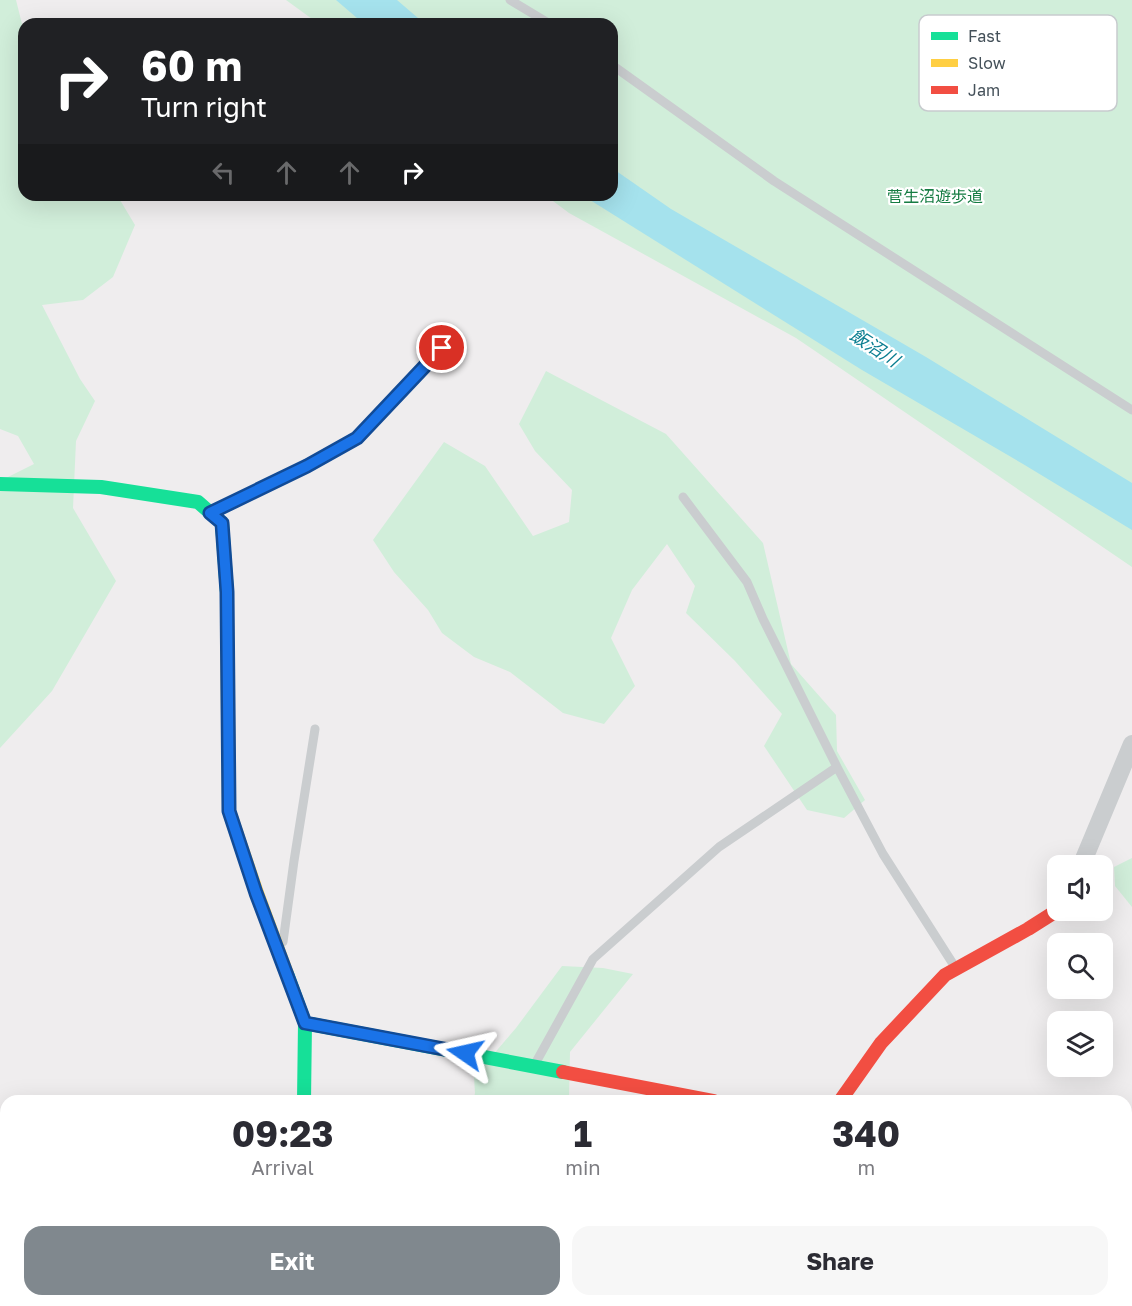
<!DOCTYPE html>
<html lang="en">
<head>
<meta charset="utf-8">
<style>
  :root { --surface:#fff; --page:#f7f7f7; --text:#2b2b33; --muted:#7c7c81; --accent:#80888e }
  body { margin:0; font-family:"Golos Text","Noto Sans JP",sans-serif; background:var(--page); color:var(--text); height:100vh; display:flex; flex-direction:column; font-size:22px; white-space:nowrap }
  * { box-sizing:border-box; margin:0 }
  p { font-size:20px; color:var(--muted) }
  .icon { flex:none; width:33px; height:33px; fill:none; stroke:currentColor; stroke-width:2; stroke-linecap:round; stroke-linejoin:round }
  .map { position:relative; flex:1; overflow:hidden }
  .sheet { position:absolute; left:0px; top:1095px; width:1132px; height:212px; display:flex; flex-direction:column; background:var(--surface); border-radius:18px 18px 0 0; box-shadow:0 6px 24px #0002 }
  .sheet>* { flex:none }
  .guide { position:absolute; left:18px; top:18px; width:600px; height:183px; border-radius:18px; box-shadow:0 6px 24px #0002; background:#202124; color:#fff; overflow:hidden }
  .tools { position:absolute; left:1047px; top:855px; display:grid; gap:12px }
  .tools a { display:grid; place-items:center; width:66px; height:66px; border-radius:12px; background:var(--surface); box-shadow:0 6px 24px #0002; font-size:30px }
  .pin { position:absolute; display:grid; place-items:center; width:51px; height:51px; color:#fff; margin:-26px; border:3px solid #fff; border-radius:50%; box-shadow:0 2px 6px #0007 }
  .me { position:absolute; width:66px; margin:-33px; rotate:281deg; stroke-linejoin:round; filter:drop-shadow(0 0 4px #0008) }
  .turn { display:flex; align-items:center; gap:21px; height:126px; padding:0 24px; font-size:27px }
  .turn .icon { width:78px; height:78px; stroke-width:2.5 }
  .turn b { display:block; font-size:42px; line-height:51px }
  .lanes { display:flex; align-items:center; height:57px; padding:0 24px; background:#0003; justify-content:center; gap:30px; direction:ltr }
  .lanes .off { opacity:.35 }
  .eta { display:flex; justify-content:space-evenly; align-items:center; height:102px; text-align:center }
  .eta b { font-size:36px; font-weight:700; line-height:42px }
  .action { display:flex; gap:12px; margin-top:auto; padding:12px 24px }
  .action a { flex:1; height:69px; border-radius:18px; background:var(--accent); color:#fff; font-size:24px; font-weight:700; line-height:69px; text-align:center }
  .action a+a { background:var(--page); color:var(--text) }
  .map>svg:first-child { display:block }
  .green { fill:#d1eeda }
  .water { fill:#a5e2ed }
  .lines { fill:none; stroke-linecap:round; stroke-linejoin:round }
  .path { stroke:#b7c3be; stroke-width:4; stroke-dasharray:4.5 3; stroke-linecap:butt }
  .lane { stroke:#cacdcf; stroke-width:9 }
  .street { stroke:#cacdcf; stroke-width:18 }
  .fast { stroke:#16e098; stroke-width:14 }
  .slow { stroke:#ffcf43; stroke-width:14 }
  .jam { stroke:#f24e42; stroke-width:14 }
  .route-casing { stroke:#114b97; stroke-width:15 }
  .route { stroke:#1a73e8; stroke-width:10 }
  .labels { text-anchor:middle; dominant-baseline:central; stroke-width:4.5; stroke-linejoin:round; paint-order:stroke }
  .park-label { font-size:16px; fill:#157c42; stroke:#fff }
  .water-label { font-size:18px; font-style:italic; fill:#0b7e91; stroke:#fff }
  .key { fill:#fff; stroke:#c7cbce; stroke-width:1.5 }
  .key-label { font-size:16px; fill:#45515a }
</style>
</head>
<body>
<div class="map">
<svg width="1132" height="1306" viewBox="0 0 1132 1306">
  <rect width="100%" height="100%" fill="#efedee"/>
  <path class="green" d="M0 0H16L24 32V195H117L135 225 113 277 83 300 42 305 80 379 95 401 76 441 73 508 116 581 52 691 0 748V481L34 464 18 436 0 429Z
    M286 0H1132V567L796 338 569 213 545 195H612V24H319Z
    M546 371 666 434 763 543 791 664 836 715 837 751 865 800 844 818 807 810 764 746 782 714 735 661 686 613 695 586 667 544 632 590 611 638 635 686 604 724 563 713 510 672 474 657 442 633 428 610 394 572 373 540 444 442 485 466 533 536 569 522 572 490 535 451 519 424Z
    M1132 858V907L1115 886 1114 867Z
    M562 966 603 968 633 974 570 1052 569 1098 572 1101H473L475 1093 474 1077 516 1028Z
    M0 1129 6 1132V1287L0 1280Z
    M175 1301V1306H23L18 1301Z
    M594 1301H698L700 1306H598Z"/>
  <path class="water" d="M336 0H397L425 24H364Z
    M612 168 671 209 926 357 1132 483V530L1023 464 862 370 582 195H612Z"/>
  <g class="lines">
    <path class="path" d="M848 1306V1300"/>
    <path class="lane" d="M510 0 550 24
      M612 65 774 181 1132 410
      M683 497 747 582 763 619 837 767
      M212 511 307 467 357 438 443 348
      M283 942 294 861 315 729
      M535 1064 593 959 719 847 837 767 883 854 955 967"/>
    <path class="street" d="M1081 866 1132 744
      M1126 1226 1132 1228
      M303 1306V1300"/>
    <path class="fast" d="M0 484 101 487 198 502 222 523 227 593V618
      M287 974 305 1023 304 1101
      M305 1023 563 1072"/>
    <path class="slow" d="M227 618 229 811 257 893 287 974"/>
    <path class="jam" d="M563 1072 714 1101
      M840 1101 881 1043 945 975 1028 929 1058 910"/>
  </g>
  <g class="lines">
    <g class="route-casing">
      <path id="route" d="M442 348 357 438 307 466 210 513 222 523 227 592 229 811 256 893 305 1023 465 1053"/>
    </g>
    <use href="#route" class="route"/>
  </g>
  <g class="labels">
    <g class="park-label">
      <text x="935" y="196">菅生沼遊歩道</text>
    </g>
    <g class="water-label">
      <text transform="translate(875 347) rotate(33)">飯沼川</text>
    </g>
  </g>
  <rect x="919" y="15" width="198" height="96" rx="9" class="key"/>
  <rect x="931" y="32" width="27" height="8" fill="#16e098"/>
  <rect x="931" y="59" width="27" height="8" fill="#ffcf43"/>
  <rect x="931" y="86" width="27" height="8" fill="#f24e42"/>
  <g class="key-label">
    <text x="968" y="42">Fast</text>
    <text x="968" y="69">Slow</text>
    <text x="968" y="96">Jam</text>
  </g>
</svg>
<div class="tools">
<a><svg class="icon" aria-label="sound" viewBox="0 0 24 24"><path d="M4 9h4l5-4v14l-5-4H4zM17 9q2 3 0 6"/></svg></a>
<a><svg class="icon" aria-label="search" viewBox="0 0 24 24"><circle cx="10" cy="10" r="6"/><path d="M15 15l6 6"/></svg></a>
<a><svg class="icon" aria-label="layers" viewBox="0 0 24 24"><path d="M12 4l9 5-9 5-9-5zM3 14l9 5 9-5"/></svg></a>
</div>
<div class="pin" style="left:442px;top:348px;background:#d93025"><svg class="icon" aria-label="arrive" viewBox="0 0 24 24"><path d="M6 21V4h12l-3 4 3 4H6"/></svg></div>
<svg class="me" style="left:465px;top:1053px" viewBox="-20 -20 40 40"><path d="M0-17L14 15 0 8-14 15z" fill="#1a73e8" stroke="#fff" stroke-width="4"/></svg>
<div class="guide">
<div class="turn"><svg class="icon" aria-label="right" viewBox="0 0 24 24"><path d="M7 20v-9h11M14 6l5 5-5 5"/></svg><div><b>60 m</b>Turn right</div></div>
<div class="lanes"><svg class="icon off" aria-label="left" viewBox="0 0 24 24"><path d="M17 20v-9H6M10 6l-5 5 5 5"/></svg><svg class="icon off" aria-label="ahead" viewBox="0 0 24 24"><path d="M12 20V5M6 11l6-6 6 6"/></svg><svg class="icon off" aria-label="ahead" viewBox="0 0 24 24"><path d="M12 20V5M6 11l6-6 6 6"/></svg><svg class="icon" aria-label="right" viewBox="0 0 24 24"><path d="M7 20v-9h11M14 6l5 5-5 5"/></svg></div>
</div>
<section class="sheet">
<div class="eta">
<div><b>09:23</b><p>Arrival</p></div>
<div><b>1</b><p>min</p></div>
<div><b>340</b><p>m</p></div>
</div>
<div class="action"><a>Exit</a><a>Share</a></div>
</section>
</div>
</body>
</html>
